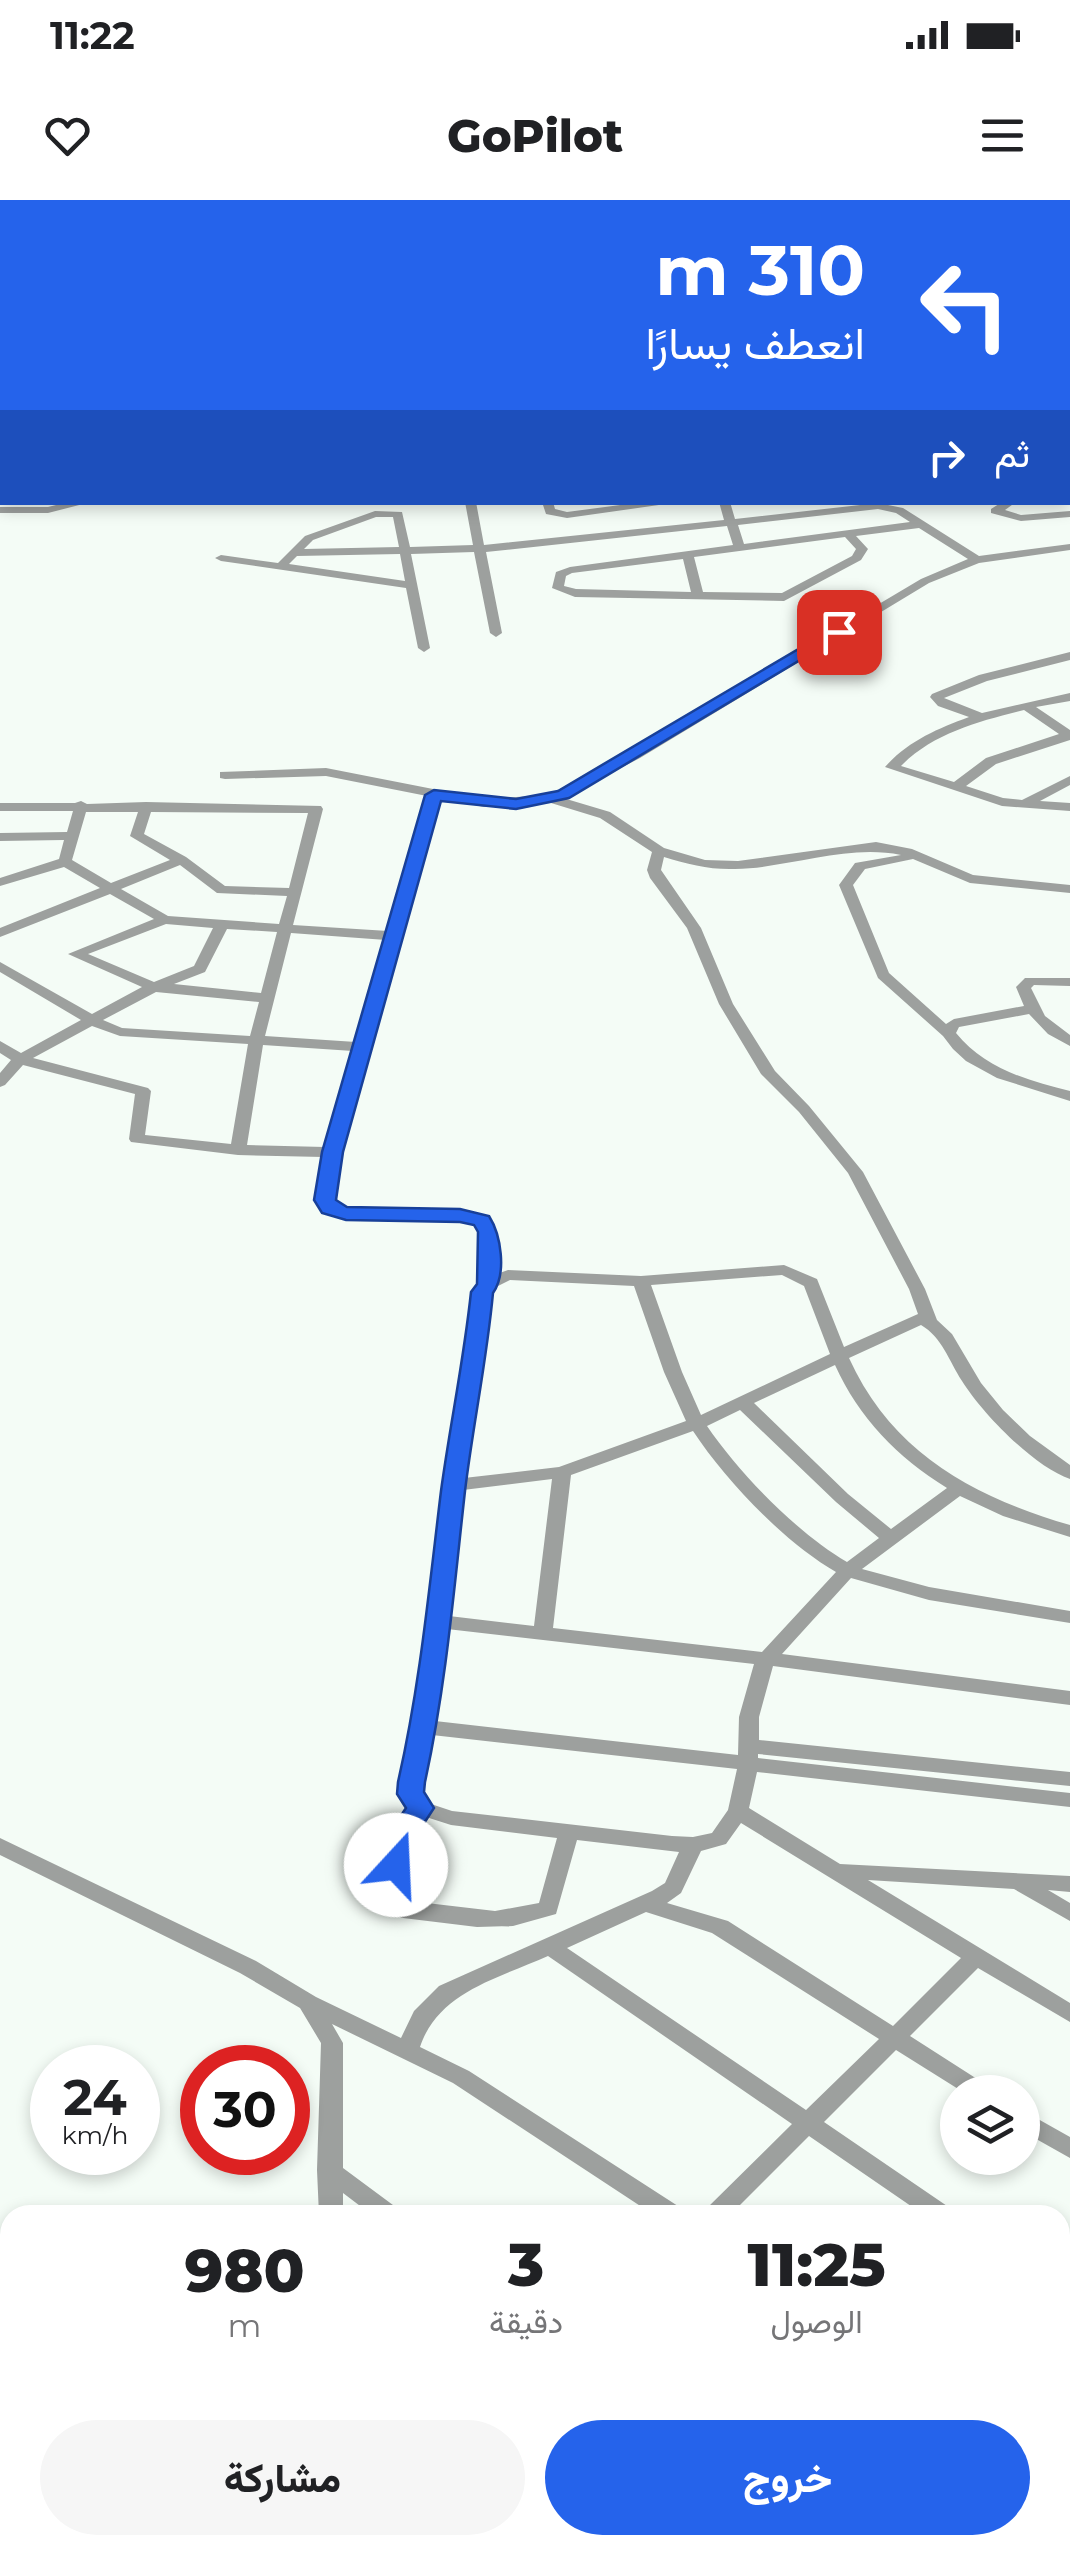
<!DOCTYPE html>
<html lang="ar">
<head>
<meta charset="utf-8">
<style>
  :root { --surface:#fff; --page:#f6f6f6; --text:#202124; --muted:#757577; --accent:#2563eb }
  body { margin:0; font-family:Montserrat,Vazirmatn,sans-serif; background:var(--page); color:var(--text); direction:rtl; height:100vh; display:flex; flex-direction:column; font-size:38px; white-space:nowrap }
  * { box-sizing:border-box; margin:0 }
  p { font-size:32px; color:var(--muted) }
  .icon { flex:none; width:55px; height:55px; fill:none; stroke:currentColor; stroke-width:2; stroke-linecap:round; stroke-linejoin:round }
  .map { position:relative; flex:1; overflow:hidden; direction:ltr }
  .panel { position:absolute; left:0px; top:2005px; width:1070px; height:350px; display:flex; flex-direction:column; background:var(--surface); border-radius:30px 30px 0 0; box-shadow:0 5px 15px #0003; direction:rtl }
  .panel>* { flex:none }
  .hud { position:absolute; left:0px; top:0px; width:1070px; height:305px; box-shadow:0 5px 15px #0003; direction:rtl; background:#2563eb; color:#fff; overflow:hidden }
  .buttons { position:absolute; left:940px; top:1875px; display:grid; gap:20px }
  .buttons a { display:grid; place-items:center; width:100px; height:100px; border-radius:50%; background:var(--surface); box-shadow:0 5px 15px #0003; font-size:50px }
  .speed { position:absolute; left:30px; top:1845px; display:flex; gap:20px; font-size:50px; font-weight:700; text-align:center }
  .speed>* { display:grid; place-content:center; width:130px; height:130px; border-radius:50%; background:var(--surface); box-shadow:0 5px 15px #0003; line-height:1 }
  .speed small { font-size:25px; font-weight:400 }
  .speed .limit { border:15px solid #d22; background:#fff; color:#111 }
  .pin { position:absolute; display:grid; place-items:center; width:85px; height:85px; color:#fff; margin:-42px; border-radius:20px; box-shadow:0 5px 15px #0006 }
  .me { position:absolute; width:110px; margin:-55px; rotate:20deg; stroke-linejoin:round; filter:drop-shadow(0 0 8px #0008) }
  .turn { display:flex; align-items:center; gap:35px; height:210px; padding:0 40px; font-size:45px }
  .turn .icon { width:130px; height:130px; stroke-width:2.5 }
  .turn b { display:block; font-size:70px; line-height:85px }
  .then { display:flex; align-items:center; height:95px; padding:0 40px; background:#0003; gap:20px; font-size:38px }
  .eta { display:flex; justify-content:space-evenly; align-items:center; height:170px; text-align:center }
  .eta b { font-size:60px; font-weight:800; line-height:70px }
  .button { display:flex; gap:20px; margin-top:auto; padding:20px 40px }
  .button a { flex:1; height:115px; border-radius:60px; background:var(--accent); color:#fff; font-size:40px; font-weight:800; line-height:115px; text-align:center }
  .button a+a { background:var(--page); color:var(--text) }
  .status { display:flex; justify-content:space-between; align-items:center; height:70px; padding:0 50px; background:var(--surface); direction:ltr }
  .status svg { height:28px; fill:currentColor }
  header { display:flex; justify-content:space-between; align-items:center; height:130px; padding:0 40px; background:var(--surface); font-size:45px; font-weight:800 }
  .map>svg:first-child { display:block }
  .lines { fill:none; stroke-linecap:round; stroke-linejoin:round }
  .street { fill:#9da09e; fill-rule:evenodd }
  .secondary { fill:#707572; fill-rule:evenodd }
  .highway { fill:#383e3a; fill-rule:evenodd }
  .route { fill:#2563eb; stroke:#184099; stroke-width:2.5 }
</style>
</head>
<body>
<div class="status"><b>11:22</b><svg viewBox="0 0 49 12"><path d="M0 12V9h3v3zM5 12V6h3v6zM10 12V3h3v9zM15 12V0h3v12zM26 1h20v11H26zM47 4h2v5h-2z"/></svg></div>
<header><svg class="icon" aria-label="menu" viewBox="0 0 24 24"><path d="M4 6h16M4 12h16M4 18h16"/></svg>GoPilot<svg class="icon" aria-label="heart" viewBox="0 0 24 24"><path d="M12 20l-8-8c-3-5 5-10 8-4 3-6 11-1 8 4z"/></svg></header>
<div class="map">
<svg width="1070" height="2355" viewBox="0 0 1070 2355">
  <rect width="100%" height="100%" fill="#f4fcf6"/>
  <g class="lines">
    <path class="street" d="M453 0H462L463 2H454Z
      M584 0H616L617 2H587Z
      M1068 234H1070V241H1068Z
      M68 302H91L48 313H0V307H48Z
      M465 302H476L484 345 724 320 719 302H730L735 319 878 303 903 308 979 356 1070 344V350L979 363 929 383 640 558 563 598 610 612 664 648 705 660 738 661 876 642 912 649 973 675 1070 685V693L970 683 913 659 865 669 853 685 889 773 946 824 954 819 1024 806 1016 787 1025 778H1070V786L1034 785 1031 788 1045 816 1070 835V846L1048 834 1029 814 959 827 956 833C984 868 1028 881 1070 891V901L997 878 966 861 953 849 943 836 878 778 839 685 855 663 901 655C846 644 790 668 735 669 710 670 688 664 664 657L661 670 701 728 733 804 775 871 809 906 863 972 925 1089 937 1120 952 1134 981 1183 1003 1210 1030 1236 1070 1265V1279C1034 1267 982 1213 962 1181 949 1161 942 1137 921 1125L849 1158C892 1253 974 1297 1070 1325V1337L1003 1316 960 1296 862 1369 929 1387 1070 1411V1423L929 1400 851 1378 782 1454 1070 1491V1505L773 1466 759 1517V1540L1070 1572V1586L758 1554V1558L1070 1593V1607L757 1572 749 1608 840 1664 1070 1676V1692L1048 1690 1070 1703V1721L1014 1689 868 1680 1070 1803V1822L978 1768 910 1836 988 1886 991 1892H963L896 1850 824 1922 950 2008 954 2015H924L809 1936 730 2015H703L707 2008 792 1924 548 1756C499 1778 438 1792 420 1847L469 1871 681 2008 685 2015H654L453 1883 332 1824 343 1843V1968L397 2008 401 2015H372L343 1993V2015H319L317 1970 321 1843 300 1808 240 1773 0 1655V1638L256 1761 316 1797 401 1838 414 1811 439 1786 652 1691 665 1683 679 1652 577 1640 556 1714 513 1726 477 1727 403 1718 385 1712 377 1698 394 1632 410 1608 400 1594 419 1503 428 1424 426 1421 429 1416 445 1285 466 1166 474 1092C480 1082 486 1034 476 1026 474 1024 463 1021 460 1020L346 1019 323 1012 317 1000 323 957 238 955 131 942 129 939 135 894 23 865 5 885 0 887V873L11 860 0 853V841L21 853 81 820 0 772V762L92 814 142 787 68 754 154 719 110 694 0 737V728L100 688 64 667 0 686V678L59 659 64 640 0 641V633L67 632 73 611H0V603H75L81 601 87 604 146 602 321 606 323 609 293 725 388 731 427 596 326 576 225 579 220 578V572L326 568 484 599 549 595 630 552 921 379 968 359 919 328 856 336 868 349 861 360 784 401 575 397 552 388 556 372 570 367 733 345 727 326 486 352 502 433 496 437 490 433 474 352 411 354 430 448 424 452 418 448 406 388 221 361 215 358 221 355 278 363 305 336 375 311 402 312 410 347 473 345ZM878 309 896 313 910 322 744 344 738 325ZM376 317H393L399 347 304 349 313 340ZM845 337 856 349 852 356 782 393 703 392 694 357ZM400 354 405 381 289 364 297 356ZM683 359 691 392 576 389 564 386 566 376 572 373ZM440 598 484 607 551 603 600 618 652 652 647 670 650 678 687 728 719 804 761 874 799 912 848 973 909 1089 918 1114 844 1147 817 1079 784 1065 641 1076 508 1070 497 1074C497 1062 500 1046 497 1034 489 999 377 1009 347 1009L336 1006 333 1000 340 952ZM86 612H138L130 636 170 660 111 683 72 660ZM151 612 308 613 289 688 225 686 186 657 144 634ZM180 665 217 693 287 696 279 724 168 716 121 689ZM166 724 213 728 194 766 154 782 88 754ZM227 729 277 732 261 793 174 784 205 772ZM291 733 386 740 356 842 265 836ZM156 792 259 802 250 836 122 828 103 820ZM92 826 120 836 248 844 231 944 145 935 151 891 148 888 33 858ZM263 845 353 851 325 947 247 945ZM782 1075 804 1086 830 1154 701 1215 682 1172 651 1085ZM510 1080 634 1086 664 1172 686 1221 559 1267 464 1278 484 1166 490 1092 494 1088ZM835 1165C859 1218 897 1257 947 1288L891 1329 848 1294 754 1203ZM740 1210 836 1302 879 1338 847 1362C797 1333 739 1273 707 1226ZM693 1231C726 1281 784 1342 836 1372L762 1452 553 1428 571 1275ZM552 1279 534 1426 449 1416 463 1290ZM447 1429 754 1464 739 1517 738 1555 435 1521ZM432 1535 737 1569 728 1610 712 1633 693 1637 672 1636 452 1611 428 1603 420 1593ZM426 1617 451 1625 557 1638 539 1703 495 1711 401 1700 399 1698 414 1633ZM741 1623 961 1758 893 1826 728 1721 667 1703 681 1693 701 1651 726 1644ZM646 1712 712 1733 879 1839 806 1910 567 1748Z
      M542 302H553L555 309 567 312 643 302H680L567 318 546 314Z
      M1002 302H1016L1005 310 1021 315 1070 311V317L1021 321 991 313V309Z
      M1070 452V460L987 481 944 498 982 513 1070 493V501L1036 507 1070 530V540L996 564 966 586 1003 598 1022 600 1070 576V585L1040 601 1070 603V611L1002 606 885 567C908 541 937 529 969 517L938 506 930 497 932 494 979 475ZM1024 510 1059 534 986 558 954 582 901 566C933 533 980 521 1024 510Z
      M1022 1910 1070 1937V1958L1022 1931Z
      M1060 2084 1070 2088V2111L1060 2107Z
      M1070 2121V2148L1060 2152V2125Z
      M1060 2284 1070 2288V2314L1060 2310Z
      M323 2345H349L347 2355H321Z
      M505 2345H531V2355H505Z
      M602 2345H635L641 2355H608Z
      M818 2345H884L878 2355H824Z"/>
    <path class="secondary" d="M853 0H868L869 2H854Z
      M1068 101H1070V110H1068Z"/>
    <path class="highway" d="M796 0H814L816 2H798Z
      M1068 130H1070V141L1068 140Z"/>
  </g>
  <path class="route" d="M834 428 847 432 569 598 516 609 441 601 343 952 336 1000 347 1007 460 1009 489 1016C501 1035 507 1073 493 1093 487 1159 473 1225 465 1291 454 1389 446 1486 425 1582L424 1592 434 1608 417 1634 406 1672H386L382 1665 390 1632 406 1608 397 1594 398 1582C420 1486 429 1389 441 1291 450 1225 464 1159 471 1092L477 1084 478 1032 474 1025 460 1022 346 1020 322 1013 314 1000 322 952 425 595 434 590 516 599 558 591Z"/>
</svg>
<div class="buttons">
<a><svg class="icon" aria-label="layers" viewBox="0 0 24 24"><path d="M12 4l9 5-9 5-9-5zM3 14l9 5 9-5"/></svg></a>
</div>
<div class="speed"><div>24<small>km/h</small></div><div class="limit">30</div></div>
<div class="pin" style="left:839px;top:432px;background:#d93025"><svg class="icon" aria-label="arrive" viewBox="0 0 24 24"><path d="M6 21V4h12l-3 4 3 4H6"/></svg></div>
<svg class="me" style="left:396px;top:1665px" viewBox="-20 -20 40 40"><circle r="19" fill="#fff"/><path d="M0-13L10 11 0 6-10 11z" fill="#2563eb"/></svg>
<div class="hud">
<div class="turn"><svg class="icon" aria-label="left" viewBox="0 0 24 24"><path d="M17 20v-9H6M10 6l-5 5 5 5"/></svg><div><b>310 m</b>انعطف يسارًا</div></div>
<div class="then">ثم<svg class="icon" aria-label="right" viewBox="0 0 24 24"><path d="M7 20v-9h11M14 6l5 5-5 5"/></svg></div>
</div>
<section class="panel">
<div class="eta">
<div><b>11:25</b><p>الوصول</p></div>
<div><b>3</b><p>دقيقة</p></div>
<div><b>980</b><p>m</p></div>
</div>
<div class="button"><a>خروج</a><a>مشاركة</a></div>
</section>
</div>
</body>
</html>
